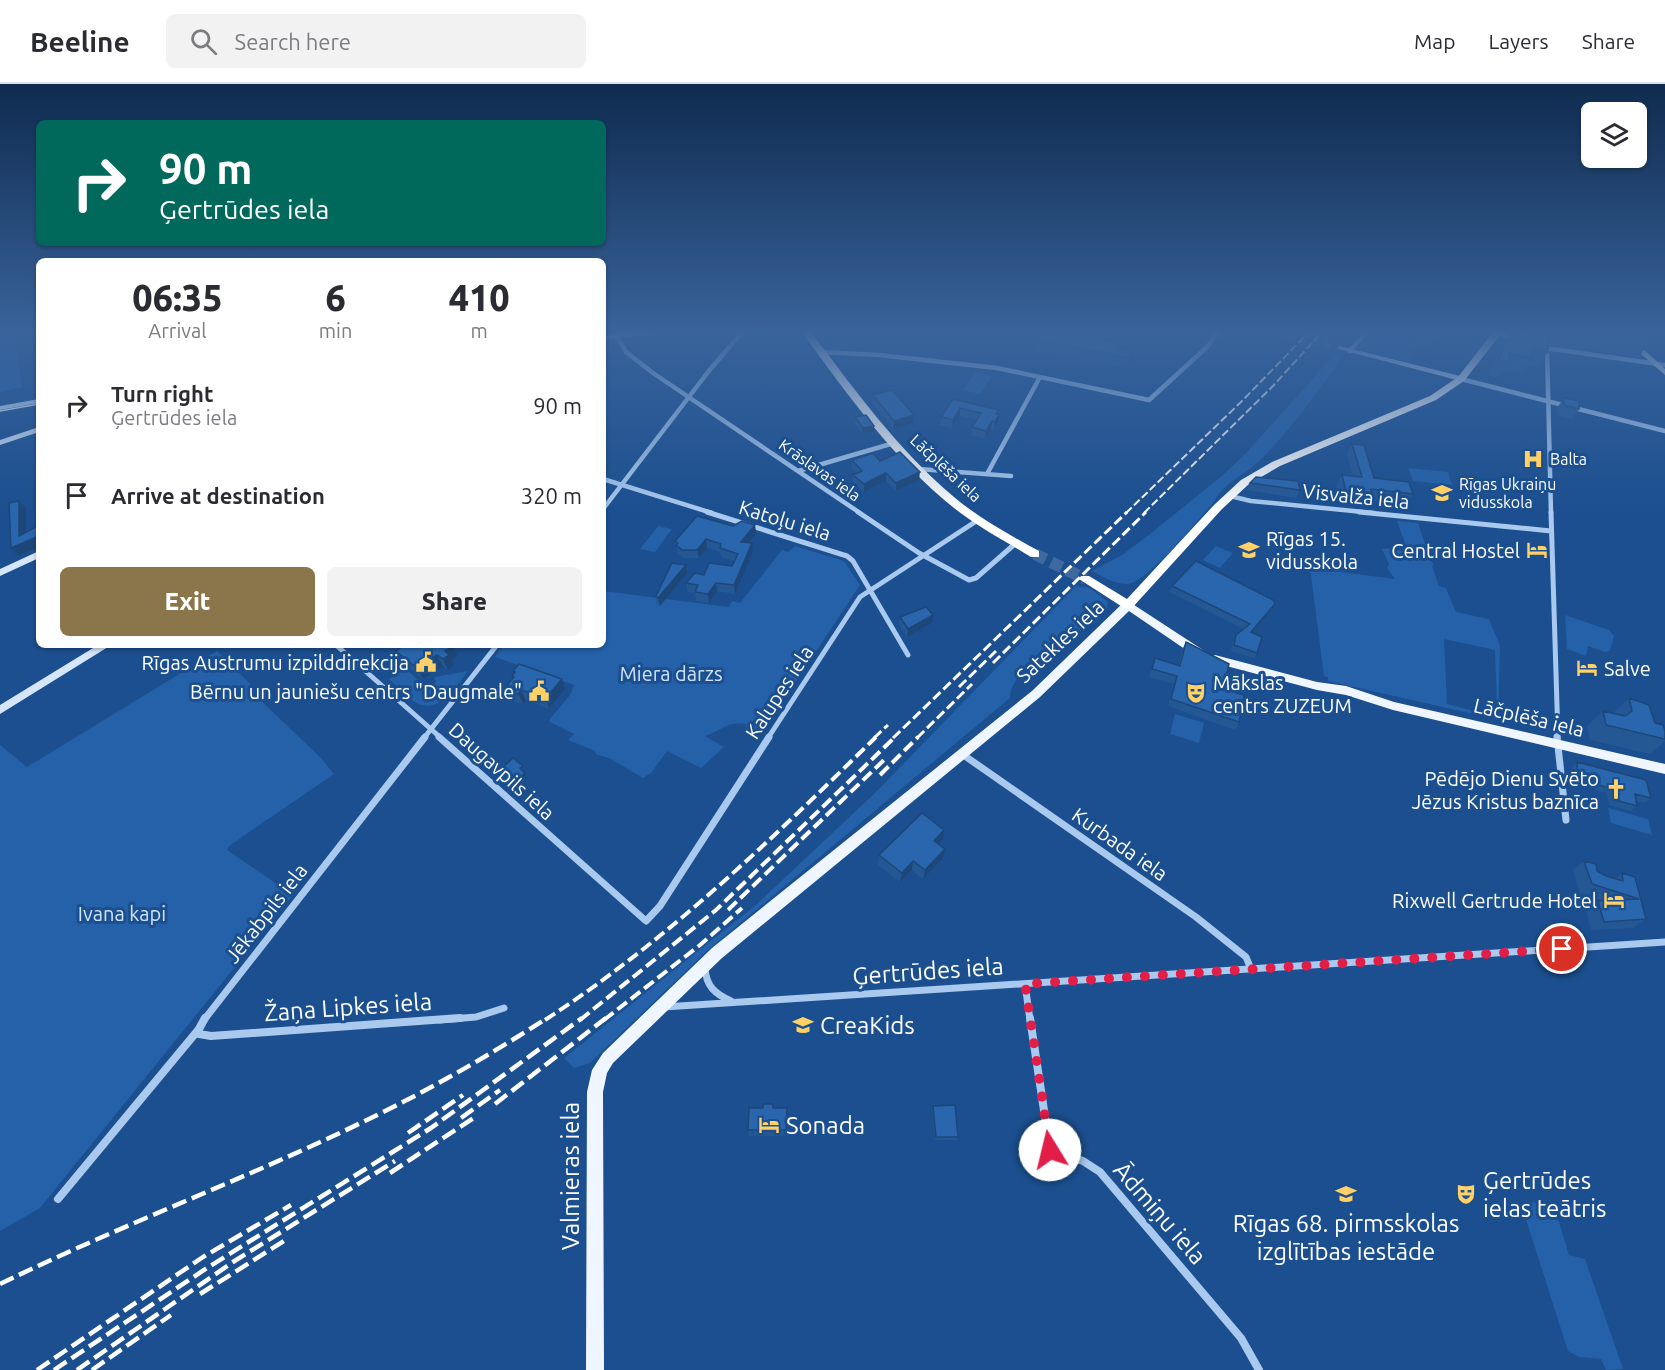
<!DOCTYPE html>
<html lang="en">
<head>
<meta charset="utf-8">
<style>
  :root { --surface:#fff; --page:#f2f2f3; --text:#2b2b33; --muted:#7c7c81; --line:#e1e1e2; --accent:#8a764a }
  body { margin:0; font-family:Ubuntu,sans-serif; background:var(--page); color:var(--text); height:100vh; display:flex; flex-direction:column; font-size:22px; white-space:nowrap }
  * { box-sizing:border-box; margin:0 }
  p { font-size:20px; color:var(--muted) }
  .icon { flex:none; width:33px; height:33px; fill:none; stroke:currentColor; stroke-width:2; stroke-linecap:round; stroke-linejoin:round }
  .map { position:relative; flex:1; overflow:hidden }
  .side { position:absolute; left:36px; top:174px; width:570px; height:390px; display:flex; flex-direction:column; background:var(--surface); border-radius:9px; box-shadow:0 2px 4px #0004 }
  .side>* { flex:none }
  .top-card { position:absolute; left:36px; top:36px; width:570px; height:126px; border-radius:9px; box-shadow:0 2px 4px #0004; background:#00695c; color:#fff; overflow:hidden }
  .controls { position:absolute; left:1581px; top:18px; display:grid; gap:12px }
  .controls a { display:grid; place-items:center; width:66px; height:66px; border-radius:9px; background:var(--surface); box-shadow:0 2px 4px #0004; font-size:30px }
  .pin { position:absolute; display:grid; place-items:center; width:51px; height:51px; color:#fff; margin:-26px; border:3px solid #fff; border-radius:50%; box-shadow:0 2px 6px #0007 }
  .me { position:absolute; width:66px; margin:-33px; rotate:351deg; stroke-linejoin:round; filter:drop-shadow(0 0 4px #0008) }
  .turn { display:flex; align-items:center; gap:21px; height:126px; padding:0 24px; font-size:27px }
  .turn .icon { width:78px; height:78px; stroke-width:2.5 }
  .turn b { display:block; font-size:42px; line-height:51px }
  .eta { display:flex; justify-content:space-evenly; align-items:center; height:102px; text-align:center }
  .eta b { font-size:36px; font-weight:800; line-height:42px }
  .primary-button { display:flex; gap:12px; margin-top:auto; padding:12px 24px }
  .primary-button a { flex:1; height:69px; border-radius:9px; background:var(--accent); color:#fff; font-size:24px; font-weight:800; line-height:69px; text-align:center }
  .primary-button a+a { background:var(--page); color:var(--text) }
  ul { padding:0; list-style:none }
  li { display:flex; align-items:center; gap:18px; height:90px; padding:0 24px }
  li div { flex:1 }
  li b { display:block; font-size:22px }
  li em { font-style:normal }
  header { display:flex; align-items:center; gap:36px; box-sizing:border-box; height:84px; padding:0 30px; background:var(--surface); border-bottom:2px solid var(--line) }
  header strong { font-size:28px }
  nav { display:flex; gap:33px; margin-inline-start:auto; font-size:21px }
  .search { width:420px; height:54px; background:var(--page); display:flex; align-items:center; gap:15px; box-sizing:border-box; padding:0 21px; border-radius:9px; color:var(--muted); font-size:22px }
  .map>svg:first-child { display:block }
  .green { fill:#2461a8 }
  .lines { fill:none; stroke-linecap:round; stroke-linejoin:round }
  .secondary-tunnel { stroke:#3d69a0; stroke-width:8; stroke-dasharray:8 4; stroke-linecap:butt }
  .highway-tunnel { stroke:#3d69a0; stroke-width:12; stroke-dasharray:12 6; stroke-linecap:butt }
  .street-far3 { stroke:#a9c9ee; stroke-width:4.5 }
  .street-far2 { stroke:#a9c9ee; stroke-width:5 }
  .street-far1 { stroke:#a9c9ee; stroke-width:7 }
  .street { stroke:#a9c9ee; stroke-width:8 }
  .secondary { fill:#d6e6fa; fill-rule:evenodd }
  .primary { fill:#f0f6ff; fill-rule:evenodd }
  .highway { fill:#fff; fill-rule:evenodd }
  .tram { stroke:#fff; stroke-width:1.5 }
  .rail-far3 { stroke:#fff; stroke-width:2; stroke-dasharray:8 3; stroke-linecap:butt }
  .rail-far2 { stroke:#fff; stroke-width:3; stroke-dasharray:10 4; stroke-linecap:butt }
  .rail-far1 { stroke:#fff; stroke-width:4; stroke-dasharray:12 5; stroke-linecap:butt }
  .rail { stroke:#fff; stroke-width:4.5; stroke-dasharray:15 6; stroke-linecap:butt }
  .wall { fill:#245895 }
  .shaded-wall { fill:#1d4779 }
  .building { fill:#2a66ad; stroke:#1d4779; stroke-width:1.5 }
  .route { stroke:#e11d48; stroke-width:10; stroke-dasharray:0 18 }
  .labels { text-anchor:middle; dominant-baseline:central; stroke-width:6; stroke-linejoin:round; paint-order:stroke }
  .far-poi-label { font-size:16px; fill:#fff; stroke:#1b4f8f; text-anchor:start }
  .far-street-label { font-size:16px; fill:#fff; stroke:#1b4f8f }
  .street-label { font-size:20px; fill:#fff; stroke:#1b4f8f }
  .poi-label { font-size:20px; fill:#fff; stroke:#1b4f8f; text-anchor:end }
  .park-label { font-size:20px; fill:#cfe3fa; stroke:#1b4f8f }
  .near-street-label { font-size:24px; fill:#fff; stroke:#1b4f8f }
  .near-poi-label { font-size:24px; fill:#fff; stroke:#1b4f8f; text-anchor:start }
</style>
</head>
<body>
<header>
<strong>Beeline</strong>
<div class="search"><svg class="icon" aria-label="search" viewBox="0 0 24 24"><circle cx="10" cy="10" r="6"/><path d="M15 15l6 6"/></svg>Search here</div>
<nav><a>Map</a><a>Layers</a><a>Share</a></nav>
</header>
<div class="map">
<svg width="1665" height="1286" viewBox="0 0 1665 1286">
  <rect width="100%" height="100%" fill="#1b4f8f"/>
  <path class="green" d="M1370 248 1416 260 1407 278 1358 265Z
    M16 254 22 303 0 308V255Z
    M1336 269 1342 274C1316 310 1290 347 1258 378 1243 392 1223 399 1214 418 1199 435 1146 500 1127 500 1115 500 1103 493 1092 487L1122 471 1150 450 1223 391 1246 369Z
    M975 288 992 292 980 310 963 306Z
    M1408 384 1448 388 1452 401 1413 397Z
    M1397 437 1418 439 1431 477 1434 481 1432 482 1439 502 1446 504 1456 528 1489 535 1500 562 1498 636 1493 635 1492 626H1497L1495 566 1444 555 1447 620 1482 629V632L1328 597V593L1324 592 1310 484 1395 495 1387 484 1389 480 1382 465 1391 464 1403 467 1402 463 1406 462Z
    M658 442 672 445 655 468 640 465Z
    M795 462 844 477 860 501 762 649 745 643 746 640C728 636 721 647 705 652L724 663 701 684 667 667 651 689 643 694 611 675 596 670 595 667 568 656 574 650 550 638 549 636 570 611 574 601 495 573 504 561H603V507L729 523 732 517 740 519 782 466 788 468Z
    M1216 462 1233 469 1220 484 1203 476Z
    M1076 502 1090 504 1108 518 1107 526 1093 541 1090 539 1078 550 1070 546C1052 559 1009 591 1010 614L708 866 590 979 574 984 564 974 757 820 877 707Z
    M1565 531 1609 546 1614 552 1610 567 1605 568 1588 562 1586 572 1567 565Z
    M217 567 260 610 257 613 321 674 334 690 229 762 227 766 293 811 40 1124 0 1147V661L27 683Z
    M406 585 419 597 420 601C425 605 432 603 436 597L434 593 468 587C458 600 441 629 419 620 409 616 398 603 389 595Z
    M1175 630 1204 639 1199 659 1170 650Z
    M1608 724 1648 735 1652 751 1611 739Z
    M1526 1117 1554 1122 1569 1171 1585 1175 1623 1285 1606 1286 1601 1275 1579 1273 1568 1267 1522 1123Z"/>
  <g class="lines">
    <path class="secondary-tunnel" d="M1277 248 1340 264"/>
    <path class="highway-tunnel" d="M1035 470 1085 495"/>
    <path class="street-far3" d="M1496 248 1518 255
      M616 251 626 268 653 289 860 429
      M1545 264 1665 281
      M1547 264 1551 429
      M1350 267 1366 248
      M821 268 879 271 997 284 1149 316 1207 263 1218 248
      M1461 295 1665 347
      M919 385 1011 392
      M798 387 894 359
      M987 390 1040 293
      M603 395 712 429
      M1230 412 1251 417 1374 429
      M603 425 708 288 742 248"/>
    <path class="street-far2" d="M707 428 847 472 853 477 908 571
      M858 428 919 469 969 496 976 494 1016 459
      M1359 428 1551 447
      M1551 428 1558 654
      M336 561 441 654
      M424 654 497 561
      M768 654 860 513 978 436"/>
    <path class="street-far1" d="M439 653 646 837 660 822 769 653
      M1557 653 1566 736
      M962 670 1196 833 1246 873 1251 885
      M705 884C706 902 715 910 731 917
      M1025 900 1030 936
      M664 923 1665 858
      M204 936 425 653
      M439 936 476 933 504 924"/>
    <path class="street" d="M1030 934 1050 1066 1083 1077 1100 1088 1241 1254 1259 1286
      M199 945V950L211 952 460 934
      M58 1115 199 945 205 934"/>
    <path class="secondary" d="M632 248H659L656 250 603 255V251Z
      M1340 262 1464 293 1465 295 1461 297 1338 265V263Z
      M39 315V319L0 326V322Z
      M39 343V348L0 361V356Z
      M39 467V474L0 492V485Z
      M98 561H110L108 563 0 630V621Z"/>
    <path class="primary" d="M1616 248H1625L1665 285V291Z
      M1128 517 1203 566 1205 569 1203 572H1195L1129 527 1040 613 722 874 613 979 607 989 603 1008 604 1286H586L587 1008 592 986 603 969 712 864 1032 607 1124 518Z
      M1215 571 1317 598 1346 602 1394 618 1665 680V690L1393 626 1346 611 1317 606 1211 578 1209 575 1211 572Z"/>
    <path class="highway" d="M802 248H811C855 306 898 366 954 413 980 435 1010 451 1039 467V473H1031C1005 457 978 443 954 424 894 376 847 310 802 248Z
      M1493 248H1507L1500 251 1464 297 1436 316 1280 382 1249 400 1222 425 1132 524H1124L1079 495 1081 492H1089L1127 515 1214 421 1241 396 1272 378 1430 312 1458 293Z"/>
    <path class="tram" d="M0 327 39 320"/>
    <path class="rail-far3" d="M1126 429 1243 316 1309 248
      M1144 429 1273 302 1322 248"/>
    <path class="rail-far2" d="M993 579 1146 428
      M959 603 996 567
      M874 654 888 641
      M893 654 1127 428
      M917 654 972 600"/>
    <path class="rail-far1" d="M880 691 918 653
      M728 826 884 676
      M545 936C668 856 772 755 876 653
      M580 936 716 826 895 653
      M604 936 700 861 742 824"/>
    <path class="rail" d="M495 1020 606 934
      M461 1034 500 1006
      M408 1049 463 1011
      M390 1089 475 1033
      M0 1200C121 1141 248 1094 369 1035 431 1005 490 971 547 934
      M200 1210 284 1157
      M37 1286 203 1173 291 1121
      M54 1286 207 1184 431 1044 582 934
      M77 1286 233 1178 395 1077
      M92 1286 171 1231"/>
  </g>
  <path class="wall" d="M1422 248H1449L1428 265 1415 260Z
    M1514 248H1639L1650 257 1639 273 1557 261 1548 258V268L1538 283 1527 281 1522 290 1504 286 1499 294 1489 292 1493 282H1491L1500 266Z
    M1103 249 1101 256 1117 259 1116 263 1133 266 1130 277 1126 284 1091 276 1090 279 1047 267 1045 269 1033 267 1035 257 1087 253Z
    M873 311 913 339 893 345 872 319Z
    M1564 314 1579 325 1572 335 1557 331V324Z
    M953 315 999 330 998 338 994 346 991 345 985 355 971 351 972 343 977 336 960 332 952 344 940 341 941 333Z
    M855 333 874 347 862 350 855 339Z
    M1352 360 1374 394 1413 410 1407 420 1368 416 1366 420 1341 417 1336 402 1342 391 1353 392 1347 370Z
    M852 376 880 377 919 396 896 407 886 397 864 408 853 399V391L857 389 852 384Z
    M1250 399 1300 406 1296 414 1247 406Z
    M755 441 756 450 748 459H752L753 468 735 510 717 507 709 519 696 517 695 509 688 508 686 499 704 491 732 482 734 477 721 473 720 468 707 464 699 474H683L678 470 675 457 733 442Z
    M686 481 687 489 660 522 657 520 656 512Z
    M1172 502 1275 520 1272 525 1253 548 1257 569 1254 574 1231 567 1233 557 1236 551 1244 545 1170 508Z
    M900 533 932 539 907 553 899 540Z
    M1186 558 1223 605 1239 638 1235 646 1168 622 1174 600 1149 593 1155 574 1179 581 1182 566Z
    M403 561H452L458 572 452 576 454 581 448 586 443 582 423 595 401 577 396 567 404 562Z
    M513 587 562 595 565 605 549 625 526 616 523 620 508 615 504 605 513 594 512 592 514 590Z
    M1629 614 1665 647V657L1650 670 1590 656 1587 642 1603 627 1613 630Z
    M1577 678 1651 714 1645 719 1636 717 1637 722 1631 727 1609 721 1607 709 1573 700 1572 683Z
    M500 686 525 687 524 688 527 694 516 703 502 691Z
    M944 746 943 755 938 760 943 774 923 795 912 786 900 798 878 781 879 771Z
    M1584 777 1597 787 1606 792 1615 795 1622 789 1635 793 1646 835 1633 844 1591 846 1586 826 1598 817H1605L1580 809 1573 786Z
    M933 1022 958 1053 957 1056H935L932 1025Z
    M774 1024H787L788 1030 787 1052H749L748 1046Z"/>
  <path class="shaded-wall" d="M1441 248H1449L1428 265 1434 253Z
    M1133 266 1130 277 1126 284 1129 274Z
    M960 324V332L952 344 953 336Z
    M999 326 997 333 999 330 998 338 994 346 996 330Z
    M914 331 913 339 893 345 894 337Z
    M992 337 991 345 985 355 986 347Z
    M874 342V347L862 350 863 344Z
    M920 388 919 396 896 407V399Z
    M886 389V397L864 408V400Z
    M19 417 26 424V458L39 452V463L18 472 11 464 19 452Z
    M755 441 756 450 741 466V458Z
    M706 455 707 464 699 474 697 466Z
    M752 459 753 468 735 510 734 501Z
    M686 481 687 489 660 522 658 514Z
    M716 499 717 507 709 519 708 510Z
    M1275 520 1272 525 1248 553 1251 548Z
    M933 531 932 539 907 553 908 545Z
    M453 562 458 572 452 576 454 581 448 586 443 575 445 567Z
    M437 571 443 582 423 595 417 584Z
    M562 595 565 605 549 625 546 614Z
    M521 606 526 616 523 620 518 610Z
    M525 689 527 694 516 703 514 698Z
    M944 746 943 755 932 766 934 757Z
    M945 765 943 774 923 795 925 786Z
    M913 777 912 786 900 798 902 789Z
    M787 1024 788 1030 787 1052 786 1046Z"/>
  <path class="building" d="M1041 248H1053L1087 253 1090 248H1098L1103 249 1100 256 1117 259 1115 263 1133 266 1129 274 1093 266 1092 268 1049 257 1047 259 1035 257Z
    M1422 248H1441L1434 253 1421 249Z
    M1514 248H1539L1548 251V268L1533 265 1532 274 1510 270 1509 278 1498 276 1502 267 1500 266Z
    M1584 248H1639L1650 257Z
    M892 306 914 331 894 337 873 311Z
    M1564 314 1579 317V325L1564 321Z
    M953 315 999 326 996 330H999L995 338 992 337 986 347 972 343 981 329 960 324 953 336 941 333Z
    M866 331 874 342 863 344 855 333Z
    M1352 360 1364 361 1374 394 1409 398 1413 410 1371 405 1372 410 1346 407 1342 391 1362 393Z
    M900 368 920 388 896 399 886 389 864 400 853 391 862 387 852 376 873 369 880 377Z
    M1256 393 1298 397 1300 406 1250 399Z
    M38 412 39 452 11 464 9 419 19 417V452L36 443Z
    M697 432 733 442 742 437 755 441 741 458 752 459 734 501 716 499 708 510 695 508 698 501 686 499 695 489 704 491 709 479 732 482 738 470 720 464 721 460 706 455 697 466H682L676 461 678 459 675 457Z
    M1196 477 1273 516 1275 520 1251 548 1262 553 1257 569 1234 561 1236 551 1250 540 1172 502Z
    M672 479 686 481 658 514 656 512Z
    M926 523 933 531 908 545 900 533Z
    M1186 558 1229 580 1223 605 1244 611 1239 638 1171 615 1177 592 1152 585 1155 574 1180 582Z
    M405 561H452L453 562 445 567 449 571 443 575 437 571 417 584 396 567Z
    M519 580 562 595 546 614 521 606 518 610 504 605 514 593 512 592 515 588 513 587Z
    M1629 614 1649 621 1655 639 1663 641 1665 647V655L1606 641 1603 627 1625 632 1632 627Z
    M513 674 523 682 520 684 525 689 514 698 500 686Z
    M1577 678 1646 696 1651 714 1635 710 1637 722 1615 716 1613 705 1578 695Z
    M922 729 944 746 934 757 945 765 925 786 913 777 902 789 879 771Z
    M1584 777 1596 780 1597 787 1606 792 1623 797 1622 789 1635 793 1646 835 1604 838 1598 817 1639 815 1592 800Z
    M763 1020H773V1024H787L786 1046H748L749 1024H763Z
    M955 1021 958 1053H936L933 1022Z"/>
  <linearGradient id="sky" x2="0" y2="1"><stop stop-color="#0f2b4f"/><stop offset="0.58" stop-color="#39639b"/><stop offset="1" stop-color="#39639b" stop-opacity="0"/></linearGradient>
  <rect width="1665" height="428" fill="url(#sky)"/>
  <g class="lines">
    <path class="route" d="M1050 1066 1025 900 1562 865"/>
  </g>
  <defs>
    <g id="hospital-bare" transform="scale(1.62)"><path d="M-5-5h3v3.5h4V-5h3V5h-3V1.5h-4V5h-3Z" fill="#ffd166" stroke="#1b4f8f" stroke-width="2.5" paint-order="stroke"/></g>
    <g id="school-bare" transform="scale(1.62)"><path d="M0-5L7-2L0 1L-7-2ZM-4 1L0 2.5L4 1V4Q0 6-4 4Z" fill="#ffd166" stroke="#1b4f8f" stroke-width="2.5" paint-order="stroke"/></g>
    <g id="hotel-bare" transform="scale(1.62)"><path d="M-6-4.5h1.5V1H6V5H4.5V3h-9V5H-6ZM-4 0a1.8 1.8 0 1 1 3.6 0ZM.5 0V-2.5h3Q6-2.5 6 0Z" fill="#ffd166" stroke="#1b4f8f" stroke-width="2.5" paint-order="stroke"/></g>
    <g id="civic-bare" transform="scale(1.62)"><path d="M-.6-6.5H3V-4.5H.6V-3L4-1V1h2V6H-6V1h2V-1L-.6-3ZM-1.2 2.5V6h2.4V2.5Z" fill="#ffd166" stroke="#1b4f8f" stroke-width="2.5" paint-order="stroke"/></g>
    <g id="theatre-bare" transform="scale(1.62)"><path d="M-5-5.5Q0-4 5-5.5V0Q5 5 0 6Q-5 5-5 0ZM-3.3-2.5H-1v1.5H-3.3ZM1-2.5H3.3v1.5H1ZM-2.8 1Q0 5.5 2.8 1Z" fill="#ffd166" stroke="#1b4f8f" stroke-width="2.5" paint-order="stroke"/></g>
    <g id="church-bare" transform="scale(1.62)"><path d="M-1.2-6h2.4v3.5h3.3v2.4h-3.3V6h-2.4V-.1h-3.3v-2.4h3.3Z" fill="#ffd166" stroke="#1b4f8f" stroke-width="2.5" paint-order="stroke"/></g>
  </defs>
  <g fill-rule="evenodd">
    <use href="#hospital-bare" x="1533" y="375"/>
    <use href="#school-bare" x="1442" y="409"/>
    <use href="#school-bare" x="1249" y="466"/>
    <use href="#hotel-bare" x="1537" y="466"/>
    <use href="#civic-bare" x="426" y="578"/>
    <use href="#hotel-bare" x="1587" y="584"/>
    <use href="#civic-bare" x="539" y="607"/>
    <use href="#theatre-bare" x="1196" y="609"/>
    <use href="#church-bare" x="1616" y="705"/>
    <use href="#hotel-bare" x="1614" y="816"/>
    <use href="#school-bare" x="803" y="941"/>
    <use href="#hotel-bare" x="769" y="1041"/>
    <use href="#school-bare" x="1346" y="1110"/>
    <use href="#theatre-bare" x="1466" y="1110"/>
  </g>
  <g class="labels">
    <g class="far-poi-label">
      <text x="1550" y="375">Balta</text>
      <text x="1459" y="400">Rīgas Ukraiņu<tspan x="1459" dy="18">vidusskola</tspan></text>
    </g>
    <g class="far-street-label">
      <text transform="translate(946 384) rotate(43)">Lāčplēša iela</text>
      <text transform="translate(820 386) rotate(35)">Krāslavas iela</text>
    </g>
    <g class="street-label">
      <text transform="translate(1356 412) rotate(6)">Visvalža iela</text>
      <text transform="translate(785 436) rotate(17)">Katoļu iela</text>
      <text transform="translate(1060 557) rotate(-43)">Satekles iela</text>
      <text transform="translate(779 608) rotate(-57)">Kalupes iela</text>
      <text transform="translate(1529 633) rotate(13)">Lāčplēša iela</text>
      <text transform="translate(502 687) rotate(42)">Daugavpils iela</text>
      <text transform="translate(1120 760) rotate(35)">Kurbada iela</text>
      <text transform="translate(266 829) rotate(-52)">Jēkabpils iela</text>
    </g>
    <g class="poi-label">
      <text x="1266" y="454" text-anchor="start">Rīgas 15.<tspan x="1266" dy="23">vidusskola</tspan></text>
      <text x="1520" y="466">Central Hostel</text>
      <text x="409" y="578">Rīgas Austrumu izpilddirekcija</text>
      <text x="1604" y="584" text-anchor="start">Salve</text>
      <text x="1213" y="598" text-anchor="start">Mākslas<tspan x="1213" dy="23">centrs ZUZEUM</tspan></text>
      <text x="522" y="607">Bērnu un jauniešu centrs "Daugmale"</text>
      <text x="1599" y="694">Pēdējo Dienu Svēto<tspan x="1599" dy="23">Jēzus Kristus baznīca</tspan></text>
      <text x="1597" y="816">Rixwell Gertrude Hotel</text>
    </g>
    <g class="park-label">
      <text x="671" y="589">Miera dārzs</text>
      <text x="122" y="829">Ivana kapi</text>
    </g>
    <g class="near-street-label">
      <text transform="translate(928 887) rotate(-4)">Ģertrūdes iela</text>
      <text transform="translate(348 923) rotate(-4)">Žaņa Lipkes iela</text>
      <text transform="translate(570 1092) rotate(-90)">Valmieras iela</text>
      <text transform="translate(1160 1129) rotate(49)">Ādmiņu iela</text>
    </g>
    <g class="near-poi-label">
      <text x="820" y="941">CreaKids</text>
      <text x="786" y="1041">Sonada</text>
      <text x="1483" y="1096">Ģertrūdes<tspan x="1483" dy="28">ielas teātris</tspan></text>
      <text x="1346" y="1139" text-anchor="middle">Rīgas 68. pirmsskolas<tspan x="1346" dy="28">izglītības iestāde</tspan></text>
    </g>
  </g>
</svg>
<div class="controls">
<a><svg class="icon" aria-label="layers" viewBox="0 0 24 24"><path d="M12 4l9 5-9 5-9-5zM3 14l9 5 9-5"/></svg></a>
</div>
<div class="pin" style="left:1562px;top:865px;background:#d93025"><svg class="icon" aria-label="arrive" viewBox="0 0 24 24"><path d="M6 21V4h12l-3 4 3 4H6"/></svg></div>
<svg class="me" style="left:1050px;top:1066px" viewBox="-20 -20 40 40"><circle r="19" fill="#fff"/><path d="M0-13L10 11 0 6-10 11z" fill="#e11d48"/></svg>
<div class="top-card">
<div class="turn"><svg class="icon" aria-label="right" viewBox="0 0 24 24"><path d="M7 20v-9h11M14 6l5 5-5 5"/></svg><div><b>90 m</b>Ģertrūdes iela</div></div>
</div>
<section class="side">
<div class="eta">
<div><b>06:35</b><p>Arrival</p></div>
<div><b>6</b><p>min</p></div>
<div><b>410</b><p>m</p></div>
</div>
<ul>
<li><svg class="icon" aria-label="right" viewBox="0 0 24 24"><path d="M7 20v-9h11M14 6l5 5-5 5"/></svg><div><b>Turn right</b><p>Ģertrūdes iela</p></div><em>90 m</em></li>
<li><svg class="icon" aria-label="arrive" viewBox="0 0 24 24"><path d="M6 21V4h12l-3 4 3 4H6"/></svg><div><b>Arrive at destination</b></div><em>320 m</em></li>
</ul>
<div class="primary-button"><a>Exit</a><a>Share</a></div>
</section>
</div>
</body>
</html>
